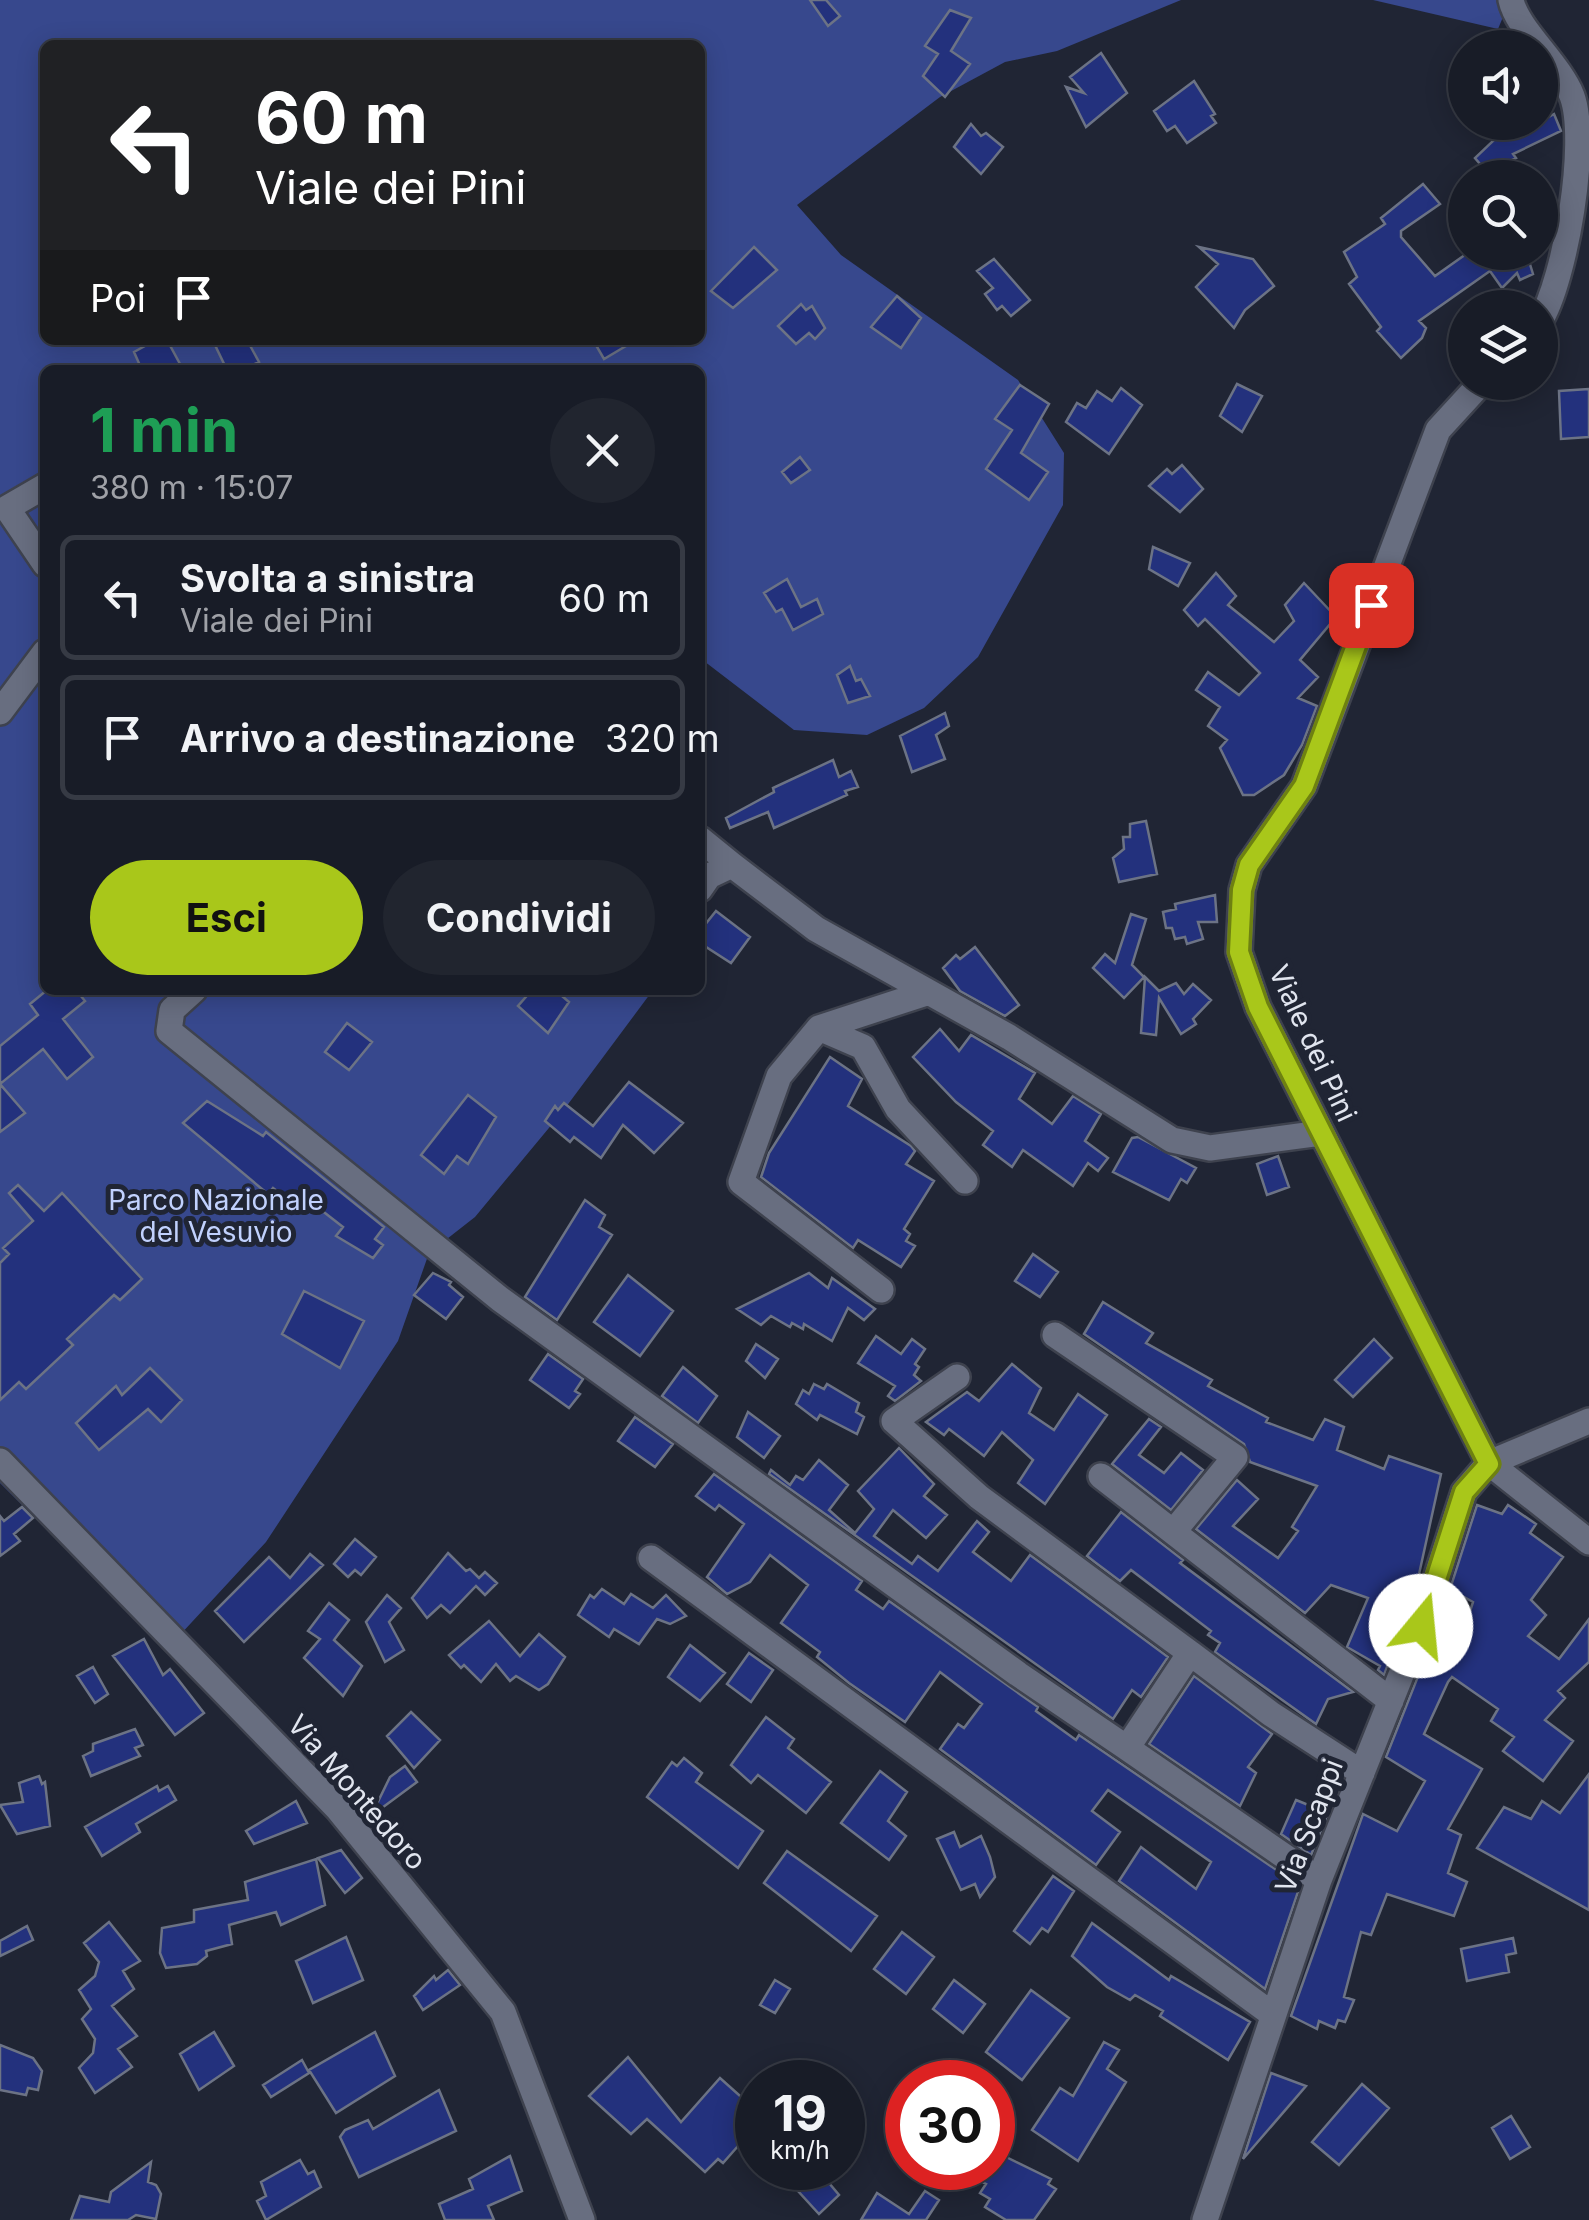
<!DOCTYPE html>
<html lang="it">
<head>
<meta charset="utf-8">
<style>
  :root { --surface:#181c27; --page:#21252f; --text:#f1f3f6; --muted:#9fa1a7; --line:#363a44; --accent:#a9c71a }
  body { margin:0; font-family:Inter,sans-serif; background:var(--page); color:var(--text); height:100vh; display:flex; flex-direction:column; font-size:38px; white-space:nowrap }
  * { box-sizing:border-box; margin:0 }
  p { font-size:32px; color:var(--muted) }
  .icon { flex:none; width:55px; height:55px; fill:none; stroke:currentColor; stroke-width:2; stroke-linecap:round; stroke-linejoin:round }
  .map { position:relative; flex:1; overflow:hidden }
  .sheet { position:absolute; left:40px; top:365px; width:665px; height:630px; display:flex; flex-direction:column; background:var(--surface); border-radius:15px; box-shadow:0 5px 25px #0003,0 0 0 2px var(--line) }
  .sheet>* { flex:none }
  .hud { position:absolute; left:40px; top:40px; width:665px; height:305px; border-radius:15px; box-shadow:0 5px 25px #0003,0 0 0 2px var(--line); background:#202124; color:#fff; overflow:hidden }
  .fabs { position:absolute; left:1448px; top:30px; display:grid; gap:20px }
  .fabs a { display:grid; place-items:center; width:110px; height:110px; border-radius:50%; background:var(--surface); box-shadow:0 5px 25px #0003,0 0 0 2px var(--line); font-size:50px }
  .speed { position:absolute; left:735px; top:2060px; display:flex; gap:20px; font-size:50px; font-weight:700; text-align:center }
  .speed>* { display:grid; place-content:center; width:130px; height:130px; border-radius:50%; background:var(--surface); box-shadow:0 5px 25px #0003,0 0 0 2px var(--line); line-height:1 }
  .speed small { font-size:25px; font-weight:400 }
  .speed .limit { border:15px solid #d22; background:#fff; color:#111 }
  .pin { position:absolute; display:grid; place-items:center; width:85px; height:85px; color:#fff; margin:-42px; border-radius:20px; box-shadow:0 5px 15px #0006 }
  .me { position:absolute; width:110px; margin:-55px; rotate:17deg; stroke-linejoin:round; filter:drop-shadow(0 0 8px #0008) }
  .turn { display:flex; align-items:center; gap:35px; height:210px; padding:0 50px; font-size:45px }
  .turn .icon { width:130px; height:130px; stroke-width:2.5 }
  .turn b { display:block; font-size:70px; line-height:85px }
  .then { display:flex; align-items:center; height:95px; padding:0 50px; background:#0003; gap:20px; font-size:38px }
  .round { display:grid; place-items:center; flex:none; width:105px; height:105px; border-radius:52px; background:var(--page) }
  .head { display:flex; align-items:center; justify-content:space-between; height:170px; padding:0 50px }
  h1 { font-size:60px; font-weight:700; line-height:75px; color:#1e9e55 }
  .primary-button { display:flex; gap:20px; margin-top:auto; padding:20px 50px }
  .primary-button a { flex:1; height:115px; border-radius:60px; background:var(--accent); color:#111; font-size:40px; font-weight:700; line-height:115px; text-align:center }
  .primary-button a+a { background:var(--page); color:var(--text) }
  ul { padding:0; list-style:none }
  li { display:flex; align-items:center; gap:30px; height:125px; margin:0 20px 15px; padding:0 30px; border:5px solid var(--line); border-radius:15px }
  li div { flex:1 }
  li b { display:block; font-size:38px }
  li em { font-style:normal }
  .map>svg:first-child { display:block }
  .green { fill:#37488d; fill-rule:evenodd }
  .building { fill:#23317d; stroke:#6c7385; stroke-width:2.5 }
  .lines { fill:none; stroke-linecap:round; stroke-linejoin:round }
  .minor-casing { stroke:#3e424e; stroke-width:30 }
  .minor { stroke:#686e80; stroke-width:25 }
  .route-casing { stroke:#6e8111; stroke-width:25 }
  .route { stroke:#a9c71a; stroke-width:18 }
  .labels { text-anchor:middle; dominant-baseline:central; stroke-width:10; stroke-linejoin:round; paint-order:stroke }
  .street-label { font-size:28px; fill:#e1e5ef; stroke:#202534 }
  .park-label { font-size:28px; fill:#c1d1fd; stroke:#202534 }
</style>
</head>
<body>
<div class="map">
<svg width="1589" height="2220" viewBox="0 0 1589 2220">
  <rect width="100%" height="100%" fill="#202534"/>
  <path class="green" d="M0 0H1181L1057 51 1005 62 940 97 797 205 841 255 1018 380 1064 453 1063 505 978 657 924 708 867 735 794 730 700 658V370H45V990H653L563 1111 475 1217 429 1253 398 1341 266 1542 167 1649 0 1483ZM45 45H700V340H45Z
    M1373 0H1510L1498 29Z"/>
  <path class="building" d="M810 0H826L840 16 828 26Z
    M950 10 971 18 951 51 970 64 945 97 923 76 938 54 925 46Z
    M1101 53 1127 93 1086 127 1066 87 1084 93 1070 77Z
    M1194 81 1215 114 1211 116 1216 123 1187 143 1175 126 1167 131 1154 111Z
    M1554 114 1561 131 1513 154 1516 158 1510 161 1525 178H1492L1475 158 1496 138 1527 129 1525 122H1540Z
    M971 124 981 136 986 133 1003 147 981 174 954 147Z
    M1423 184 1440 204 1401 231V237L1435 276 1469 252H1538L1529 261 1533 274 1520 280 1517 273 1502 288 1490 271 1419 321 1426 328 1422 338 1401 358 1377 331 1381 327 1349 284 1357 277 1344 252 1385 224 1381 218Z
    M754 247 777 270 733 308 711 291Z
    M1199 247 1253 259 1274 286 1245 310 1234 328 1196 287 1218 264Z
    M994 259 1030 300 1011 316 1002 306 997 310 985 294 993 288 977 271Z
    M897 296 921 318 901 348 871 327Z
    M801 304 806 310 812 306 825 328 815 339 809 333 796 344 778 326Z
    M156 340H167L180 364 168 370H142L134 352Z
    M225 340H247L259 362 242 370H227L215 345Z
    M593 340H636L604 359Z
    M1237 384 1262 396 1242 432 1220 416Z
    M1020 385 1049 404 1021 453 1048 472 1029 500 986 469 1012 430 995 419Z
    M1121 388 1142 405 1109 454 1066 422 1077 403 1086 408 1097 391 1112 401Z
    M1589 389V437L1561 439 1559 391Z
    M800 457 810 470 791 483 782 472Z
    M1182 465 1203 489 1180 512 1149 486 1167 469 1172 474Z
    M1153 547 1190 563 1178 586 1149 569Z
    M1216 573 1236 596 1228 605 1274 642 1294 621 1285 605 1304 583 1336 617 1300 660 1318 677 1298 698 1317 706 1302 745 1284 775 1254 795H1243L1220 748 1227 740 1208 726 1220 707 1196 690 1208 672 1239 695 1260 673 1205 619 1198 626 1184 610Z
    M787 579 801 607 817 599 823 614 793 630 782 609 776 612 764 593Z
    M850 666 856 681 861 679 870 696 848 703 837 675Z
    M945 713 949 726 936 735 945 759 912 772 900 736Z
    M833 760 839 777 851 771 858 787 845 791 847 795 774 828 768 812 730 828 726 818 774 792 773 788Z
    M1146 821 1157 874 1119 882 1113 858 1124 849 1123 837H1130V824Z
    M1215 895 1217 922H1198L1203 939 1187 944 1185 937 1175 939 1172 928H1166L1163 912 1176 909 1175 904Z
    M716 911 750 937 731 963 700 943V931Z
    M1131 914 1146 919 1132 965 1144 977 1124 998 1093 968 1105 954 1115 963Z
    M975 947 1019 1005 1005 1016 960 991 943 968 956 955 960 959Z
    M1145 977 1159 991 1176 983 1184 994 1193 984 1211 1000 1193 1019 1196 1024 1181 1034 1159 998 1156 1035 1141 1033Z
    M47 990H76L85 1001 63 1019 93 1057 67 1079 43 1049 0 1084V1046L38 1015 30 1004Z
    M532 990H555L569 1002 548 1033 518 1006Z
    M347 1023 372 1042 349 1070 325 1052Z
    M940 1029 959 1051 971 1035 1035 1073 1019 1099 1052 1124 1073 1096 1101 1114 1085 1141 1108 1158 1098 1171 1088 1163 1073 1186 1023 1150 1012 1167 983 1145 993 1131 956 1102 913 1057Z
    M830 1057 862 1079 848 1106 911 1146 915 1151 906 1164 934 1181 904 1229 910 1234 906 1241 915 1246 901 1267 858 1240 853 1248 761 1177 769 1153Z
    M629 1082 683 1123 654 1153 623 1125 601 1158 574 1137 570 1142 545 1121 555 1106 558 1110 564 1103 593 1126Z
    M0 1084 25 1113 0 1132Z
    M468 1095 496 1117 468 1164 457 1156 444 1174 421 1155Z
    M207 1101 263 1136 266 1132 384 1227 375 1239 383 1245 373 1258 336 1236 343 1227 307 1199 299 1208 273 1188 268 1194 183 1123Z
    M1138 1137 1196 1168 1187 1183 1181 1179 1169 1200 1113 1172 1132 1138Z
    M1278 1156 1289 1187 1267 1195 1257 1164Z
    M18 1185 44 1211 62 1193 142 1279 120 1300 114 1295 67 1339 73 1345 26 1389 19 1382 0 1400V1263L9 1254 3 1248 33 1221 9 1193Z
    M585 1200 605 1215 599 1227 612 1235 557 1320 525 1297Z
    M1033 1254 1058 1272 1040 1297 1015 1281Z
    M433 1273 451 1282 449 1285 463 1297 446 1319 414 1295Z
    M809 1273 828 1288 832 1278 875 1309 864 1320 848 1308 832 1341 804 1324 803 1329 792 1323 790 1327 771 1316 761 1325 737 1309Z
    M628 1275 673 1311 640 1356 594 1322Z
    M304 1291 364 1321 340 1368 282 1334Z
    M1103 1302 1153 1333 1146 1343 1212 1380 1208 1386 1268 1418 1266 1422 1313 1440 1325 1419 1344 1427 1337 1450 1384 1469 1389 1456 1441 1474 1416 1588 1384 1675 1378 1670 1380 1666 1347 1647 1368 1598 1331 1585 1305 1613 1196 1529 1237 1480 1258 1499 1233 1526 1278 1558 1298 1531 1292 1527 1317 1486 1250 1462 1244 1444 1084 1334Z
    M876 1336 901 1354 912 1339 925 1349 915 1364 919 1367 914 1375 921 1381 895 1401 888 1396 895 1386 858 1363Z
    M1374 1339 1392 1358 1353 1397 1335 1380Z
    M756 1344 778 1359 765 1378 746 1361Z
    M548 1354 583 1379 575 1391 580 1394 569 1408 530 1380Z
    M1012 1364 1041 1388 1029 1413 1054 1430 1078 1394 1107 1415 1045 1504 1018 1483 1033 1460 1002 1432 984 1456 949 1429 944 1435 926 1422 967 1392 979 1401Z
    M683 1367 717 1396 698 1423 662 1396Z
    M150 1368 182 1400 161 1422 148 1409 99 1450 76 1423 116 1386 122 1395Z
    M814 1384 824 1389 827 1384 859 1403 856 1412 864 1417 857 1434 820 1415 817 1420 796 1404 803 1390 809 1394Z
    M748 1412 780 1436 764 1458 737 1437Z
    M635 1417 673 1444 655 1467 618 1441Z
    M1149 1419 1161 1427 1139 1455 1164 1473 1181 1453 1203 1470 1171 1510 1112 1464Z
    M899 1448 934 1484 924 1496 947 1515 926 1538 893 1510 874 1536 912 1564 918 1556 938 1571 977 1521 989 1532 973 1552 1011 1581 1030 1555 1168 1657 1141 1697 1132 1690 1113 1719 769 1474 771 1470 790 1485 796 1476 803 1480 819 1460 848 1485 829 1510 855 1533 874 1509 858 1491Z
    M714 1474 862 1581 856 1590 883 1609 889 1601 1038 1707 1036 1711 1076 1740 1079 1735 1300 1886 1265 1989 1119 1881 1141 1847 1196 1889 1211 1862 1108 1790 1092 1811 1120 1832 1096 1865 940 1749 958 1724 964 1728 982 1704 940 1672 905 1722 849 1683 817 1657 820 1652 781 1623 808 1585 770 1555 750 1582 727 1594 707 1577 744 1524 719 1505 715 1510 696 1496Z
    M1477 1505 1502 1514 1508 1505 1536 1524 1530 1533 1563 1557 1531 1600 1546 1615 1528 1636 1559 1659 1589 1619V1662L1558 1691 1565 1698 1545 1720 1573 1741 1543 1781 1503 1751 1514 1737 1491 1721 1498 1709 1452 1677 1448 1682 1424 1734 1482 1769 1448 1829 1461 1835 1448 1873 1467 1882 1454 1916 1387 1894 1371 1935 1361 1932 1344 1997 1354 2000 1345 2022 1338 2020 1335 2028 1319 2021 1317 2029 1291 2016 1363 1814 1397 1831 1425 1781 1386 1757 1434 1636 1460 1643 1473 1602 1450 1589Z
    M22 1507 33 1518 14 1534 20 1541 0 1556V1516L4 1521Z
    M1121 1512 1183 1560 1180 1563 1353 1692 1328 1699 1316 1724 1215 1652 1220 1643 1208 1635 1211 1631 1131 1570 1120 1581 1096 1563 1087 1556Z
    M355 1539 376 1557 361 1575 355 1570 348 1577 334 1564Z
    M448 1553 466 1571 470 1569 479 1578 485 1572 497 1583 485 1595 476 1586 450 1613 441 1605 427 1618 412 1598Z
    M310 1554 323 1565 244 1642 215 1611 269 1557 290 1578Z
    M602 1589 624 1604 631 1594 653 1608 666 1595 686 1616 670 1624 657 1619 639 1644 614 1629 609 1637 578 1615 590 1595 594 1598Z
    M387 1595 401 1608 389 1622 404 1650 385 1662 366 1622Z
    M329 1603 349 1620 334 1640 362 1666 343 1696 304 1658 320 1639 308 1631Z
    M489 1621 520 1656 539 1634 565 1657 548 1684 539 1690 516 1676 510 1681 496 1664 481 1682 464 1665 461 1668 449 1655Z
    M144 1639 163 1675 170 1669 204 1713 175 1735 113 1656Z
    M690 1645 725 1673 700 1701 668 1677Z
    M749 1653 773 1670 751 1702 727 1684Z
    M93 1667 108 1694 95 1703 77 1676Z
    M1194 1676 1272 1734 1248 1767 1256 1773 1240 1806 1149 1744Z
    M411 1712 440 1740 414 1768 387 1736Z
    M766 1717 794 1739 788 1748 831 1782 806 1813 758 1775 751 1783 731 1765Z
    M135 1729 143 1745 135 1748 140 1756 91 1776 83 1756 93 1751V1744Z
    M684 1758 702 1773 696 1782 763 1831 738 1868 647 1797 672 1762 677 1766Z
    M405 1766 417 1782 371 1816 390 1777Z
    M880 1771 907 1792 888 1821 906 1836 889 1860 841 1823Z
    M1589 1774V1910L1477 1848 1504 1807 1531 1819 1542 1801 1560 1813Z
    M39 1776 42 1784 45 1782 50 1826 17 1834 0 1805 23 1802 19 1783Z
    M157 1786 159 1791 168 1786 176 1800 136 1824 140 1832 102 1856 85 1827Z
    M1296 1800 1328 1813 1311 1855 1281 1834Z
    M296 1801 307 1823 254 1844 246 1831Z
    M954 1832 960 1847 981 1836 990 1857 995 1877 980 1897 975 1884 961 1890 937 1839Z
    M341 1850 362 1878 345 1893 318 1858Z
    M787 1851 877 1916 851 1951 764 1883Z
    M316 1859 325 1905 281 1925 276 1912 229 1925 232 1944 206 1951 207 1956 197 1964 166 1968 160 1953 162 1928 194 1922V1910L248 1900 245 1882Z
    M1053 1876 1074 1891 1048 1932 1042 1928 1030 1944 1014 1931Z
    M109 1922 140 1961 123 1971 134 1989 112 2006 137 2036 118 2049 132 2067 95 2093 79 2068 93 2053 95 2039 82 2019 91 2009 79 1990 95 1976 99 1962 84 1943Z
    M1092 1923 1169 1980 1171 1976 1250 2022 1228 2060 1160 2016 1163 2011 1135 1995 1130 2000 1107 1987 1072 1956Z
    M27 1926 33 1940 0 1956V1941Z
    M902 1932 934 1957 906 1994 874 1969Z
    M346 1937 363 1980 313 2003 296 1961Z
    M1513 1938 1516 1953 1506 1955 1509 1972 1467 1981 1461 1949Z
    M448 1970 460 1985 423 2010 414 1996 434 1976 436 1980Z
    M775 1980 790 1989 775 2013 760 2005Z
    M954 1980 985 2004 963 2033 933 2009Z
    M1031 1990 1069 2018 1022 2080 986 2052Z
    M214 2032 234 2066 199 2090 180 2054Z
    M375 2032 395 2076 336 2113 309 2070Z
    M1104 2042 1119 2050 1107 2069 1126 2082 1078 2161 1032 2130 1060 2088 1073 2096Z
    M0 2045 33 2058 42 2071 38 2090 28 2088 26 2095 0 2090Z
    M628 2057 681 2122 720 2078 758 2112 748 2125 753 2129 723 2163 718 2159 705 2172 647 2119 631 2134 589 2096Z
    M302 2060 309 2073 271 2097 263 2085Z
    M1271 2073 1306 2086 1243 2159Z
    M1362 2084 1389 2108 1339 2165 1312 2142Z
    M439 2090 456 2131 359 2177 340 2137 345 2130 368 2120 373 2129Z
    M1511 2116 1530 2147 1510 2159 1492 2128Z
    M992 2150 1051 2179 1048 2184 1056 2189 1034 2220H1006L985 2207 990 2199 980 2193 986 2184 978 2180 985 2168H992Z
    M510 2156 522 2191 488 2206 494 2220H445L439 2204 473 2189 469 2179Z
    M300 2160 308 2174 314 2171 321 2187 266 2220 257 2201 266 2196 261 2182Z
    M151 2162 148 2182 156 2185 161 2194 156 2219 136 2215 128 2220H71L80 2196 109 2202 111 2192Z
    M802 2168H831L824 2177 839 2195 819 2214 788 2180Z
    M925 2191 939 2200 926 2220H861L877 2193 909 2214Z"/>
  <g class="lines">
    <g class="minor-casing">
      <path id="minor" d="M1511 0C1517 29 1559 63 1572 96 1589 142 1565 280 1540 321
        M1482 382 1438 430 1304 786 1249 865 1242 890 1239 952 1258 1007 1489 1463 1589 1542
        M45 486 7 508 45 564
        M0 712 45 652
        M700 839 732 865
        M700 889 709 876 732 865 816 929 1009 1037 1172 1140 1210 1148 1321 1133
        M194 990 172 1010 169 1031 500 1299 1018 1674 1127 1748 1190 1653 979 1497 894 1421 957 1377
        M819 1028 863 1047 898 1109 965 1181
        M881 1290 741 1182 779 1076 819 1028 926 993
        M1055 1335 1235 1457 1174 1531
        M0 1461 338 1809 503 2012 582 2220
        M1101 1476 1391 1701
        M651 1558 1273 2015
        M1190 1653 1271 1714 1362 1773
        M1127 1748 1319 1880
        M1205 2220 1319 1880 1421 1625 1464 1492 1489 1463 1589 1421"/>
    </g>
    <use href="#minor" class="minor"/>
  </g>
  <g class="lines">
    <g class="route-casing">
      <path id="route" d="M1371 605 1304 786 1249 865 1242 890 1239 952 1258 1007 1489 1464 1464 1492 1421 1626"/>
    </g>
    <use href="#route" class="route"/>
  </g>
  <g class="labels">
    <g class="street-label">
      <text transform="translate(1313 1043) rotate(65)">Viale dei Pini</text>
      <text transform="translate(357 1792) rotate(49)">Via Montedoro</text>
      <text transform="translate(1309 1826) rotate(-69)">Via Scappi</text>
    </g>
    <g class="park-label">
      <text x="216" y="1200">Parco Nazionale<tspan x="216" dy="32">del Vesuvio</tspan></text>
    </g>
  </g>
</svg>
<div class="fabs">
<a><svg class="icon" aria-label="sound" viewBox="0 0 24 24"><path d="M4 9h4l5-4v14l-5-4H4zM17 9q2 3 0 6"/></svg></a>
<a><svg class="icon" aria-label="search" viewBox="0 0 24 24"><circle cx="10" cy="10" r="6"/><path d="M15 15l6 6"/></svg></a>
<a><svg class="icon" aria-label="layers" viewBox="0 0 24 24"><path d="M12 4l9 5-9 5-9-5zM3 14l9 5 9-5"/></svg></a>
</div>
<div class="speed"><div>19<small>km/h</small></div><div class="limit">30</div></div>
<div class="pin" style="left:1371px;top:605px;background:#d93025"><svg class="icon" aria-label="arrive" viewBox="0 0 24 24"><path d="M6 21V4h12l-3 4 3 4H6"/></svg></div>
<svg class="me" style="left:1421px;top:1626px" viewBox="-20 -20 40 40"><circle r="19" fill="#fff"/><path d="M0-13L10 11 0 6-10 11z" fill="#a9c71a"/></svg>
<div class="hud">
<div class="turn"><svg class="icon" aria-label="left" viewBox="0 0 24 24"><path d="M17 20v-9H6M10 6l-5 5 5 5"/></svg><div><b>60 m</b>Viale dei Pini</div></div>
<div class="then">Poi<svg class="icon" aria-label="arrive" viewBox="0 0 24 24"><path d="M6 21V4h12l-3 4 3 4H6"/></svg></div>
</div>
<section class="sheet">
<div class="head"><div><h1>1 min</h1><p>380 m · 15:07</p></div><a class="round"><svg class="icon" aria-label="close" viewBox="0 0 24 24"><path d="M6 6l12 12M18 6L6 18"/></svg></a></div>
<ul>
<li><svg class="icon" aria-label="left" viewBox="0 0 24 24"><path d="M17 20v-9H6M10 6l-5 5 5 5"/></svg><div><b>Svolta a sinistra</b><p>Viale dei Pini</p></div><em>60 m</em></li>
<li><svg class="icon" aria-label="arrive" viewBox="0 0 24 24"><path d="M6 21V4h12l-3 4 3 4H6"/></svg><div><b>Arrivo a destinazione</b></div><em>320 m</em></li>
</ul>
<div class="primary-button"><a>Esci</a><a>Condividi</a></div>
</section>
</div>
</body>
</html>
